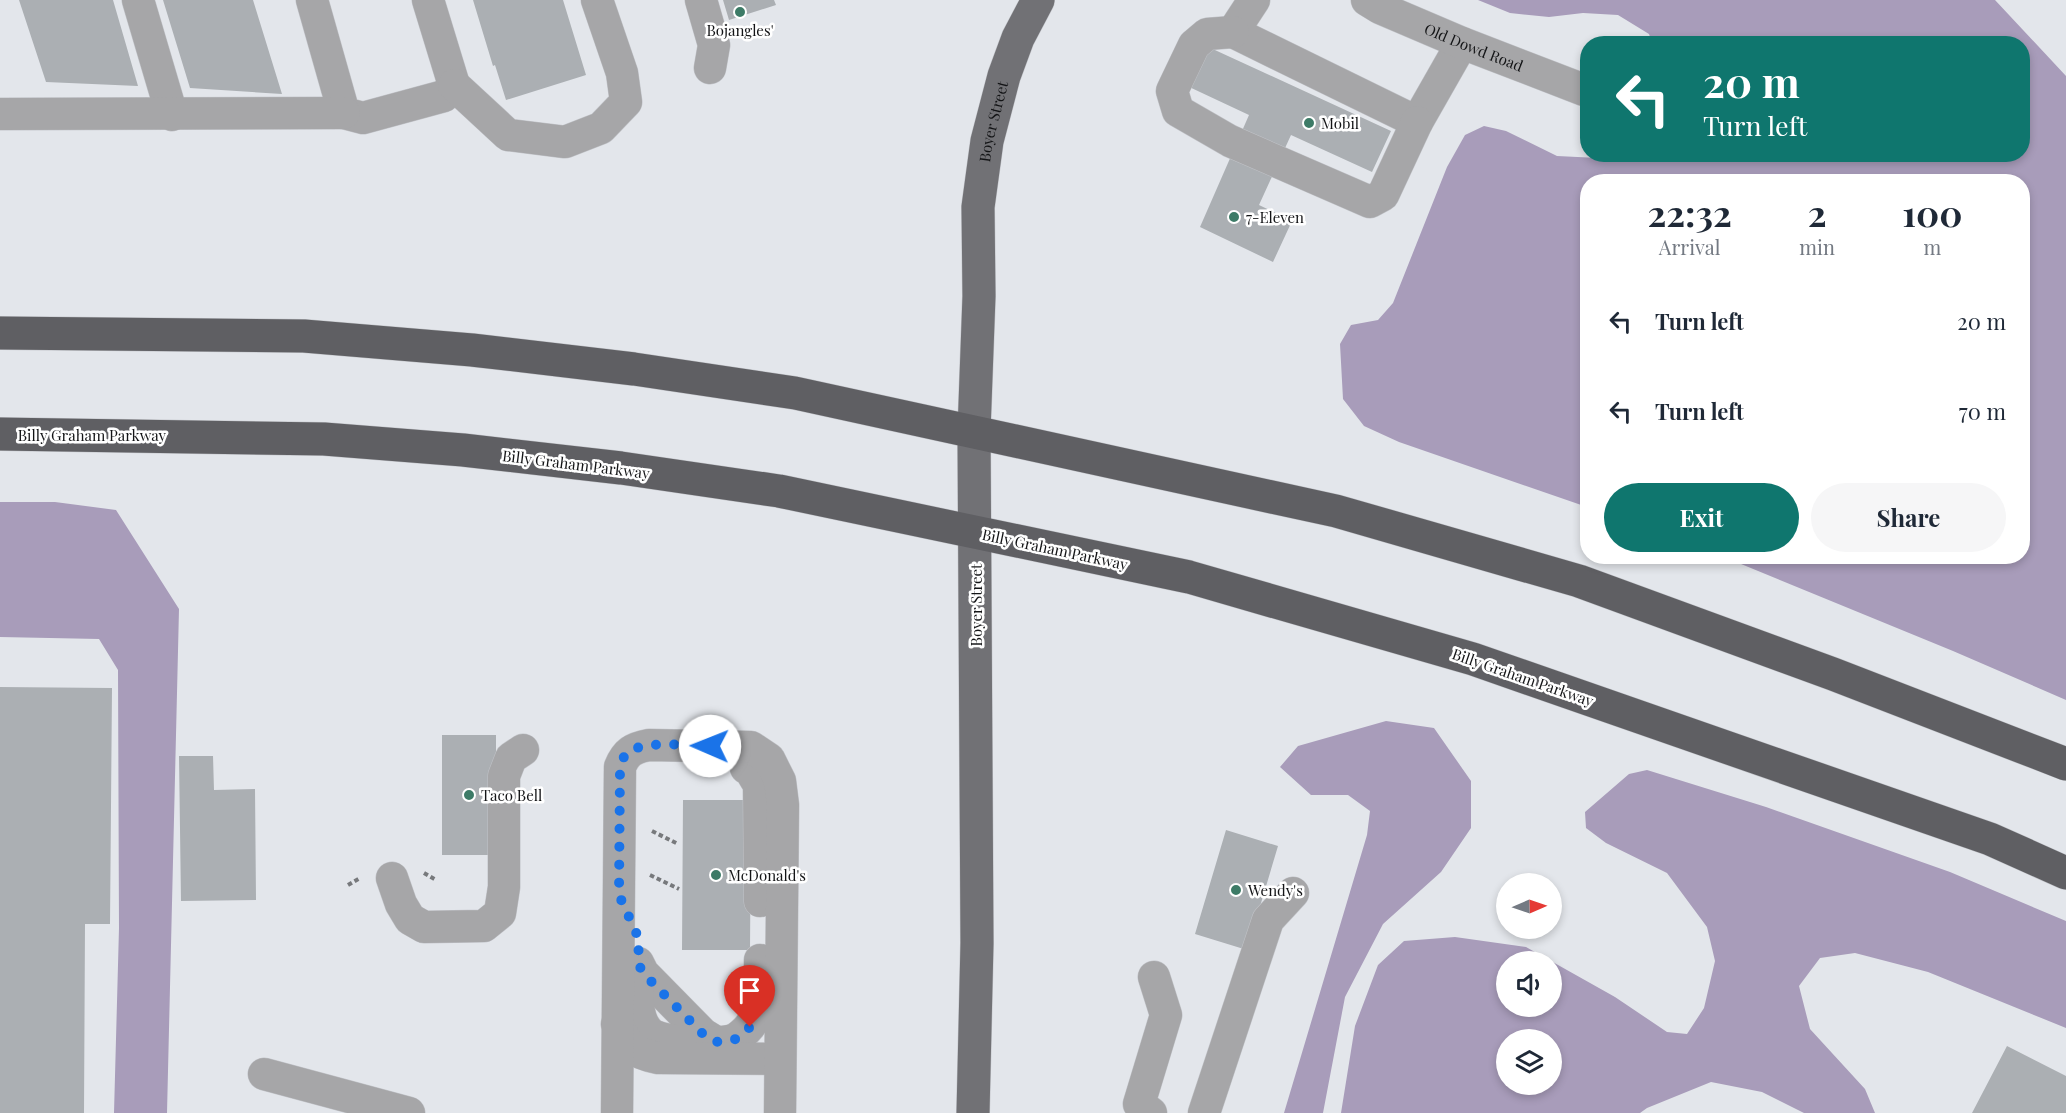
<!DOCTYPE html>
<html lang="en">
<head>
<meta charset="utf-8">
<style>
  :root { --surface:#fff; --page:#f6f6f7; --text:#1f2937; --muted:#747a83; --accent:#0f766e }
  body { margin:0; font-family:"Playfair Display",serif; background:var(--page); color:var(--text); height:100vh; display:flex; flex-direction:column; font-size:22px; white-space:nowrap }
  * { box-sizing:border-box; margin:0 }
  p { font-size:20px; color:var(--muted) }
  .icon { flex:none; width:33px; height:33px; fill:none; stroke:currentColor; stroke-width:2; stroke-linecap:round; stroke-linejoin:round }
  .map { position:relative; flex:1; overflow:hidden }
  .sheet { position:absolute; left:1580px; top:174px; width:450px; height:390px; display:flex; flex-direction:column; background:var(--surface); border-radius:24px; box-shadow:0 3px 9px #0003 }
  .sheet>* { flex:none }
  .top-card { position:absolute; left:1580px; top:36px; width:450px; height:126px; border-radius:24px; box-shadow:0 3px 9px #0003; background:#0f766e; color:#fff; overflow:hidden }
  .needle { width:39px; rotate:88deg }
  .tools { position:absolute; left:1496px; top:873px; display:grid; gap:12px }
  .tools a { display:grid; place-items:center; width:66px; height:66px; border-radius:50%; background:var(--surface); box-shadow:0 3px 9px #0003; font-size:30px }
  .pin { position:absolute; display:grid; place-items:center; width:51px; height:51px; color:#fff; margin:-62px -26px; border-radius:50% 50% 50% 0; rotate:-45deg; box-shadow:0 0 6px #0007 }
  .pin .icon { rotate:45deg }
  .me { position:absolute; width:66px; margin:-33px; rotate:271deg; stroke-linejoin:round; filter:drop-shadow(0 0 4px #0008) }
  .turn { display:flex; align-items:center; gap:21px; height:126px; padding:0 24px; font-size:27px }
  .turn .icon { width:78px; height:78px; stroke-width:2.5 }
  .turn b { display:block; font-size:42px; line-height:51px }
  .eta { display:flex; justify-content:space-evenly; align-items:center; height:102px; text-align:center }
  .eta b { font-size:36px; font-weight:700; line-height:42px }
  .cta { display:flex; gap:12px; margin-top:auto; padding:12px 24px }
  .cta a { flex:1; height:69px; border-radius:36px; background:var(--accent); color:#fff; font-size:24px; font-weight:700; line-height:69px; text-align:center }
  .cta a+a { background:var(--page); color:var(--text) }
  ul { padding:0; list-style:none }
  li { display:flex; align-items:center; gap:18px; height:90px; padding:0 24px }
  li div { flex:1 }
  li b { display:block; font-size:22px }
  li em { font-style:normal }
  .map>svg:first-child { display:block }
  .forest { fill:#a89cba; fill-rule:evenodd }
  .building { fill:#abafb3 }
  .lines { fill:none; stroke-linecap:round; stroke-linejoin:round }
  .minor-casing { stroke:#c2c4c9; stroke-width:33 }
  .major-casing { stroke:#c2c4c9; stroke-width:34 }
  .highway-casing { stroke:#c2c4c9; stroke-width:34 }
  .path { stroke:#77797c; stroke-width:4; stroke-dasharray:4.5 3; stroke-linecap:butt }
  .minor { stroke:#a6a6a8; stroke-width:32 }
  .major { stroke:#717175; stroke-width:33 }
  .highway { stroke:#5f5f63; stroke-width:33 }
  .route { stroke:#1a73e8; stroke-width:10; stroke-dasharray:0 18 }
  .poi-dot { fill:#3d7b67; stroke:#fff; stroke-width:2 }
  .labels { text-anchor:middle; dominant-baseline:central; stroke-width:5; stroke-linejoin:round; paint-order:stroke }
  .poi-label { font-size:15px; fill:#131416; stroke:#fff; text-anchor:start }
  .street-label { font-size:15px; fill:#131416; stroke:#fff }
</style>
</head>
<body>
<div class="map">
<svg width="2066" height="1113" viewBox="0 0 2066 1113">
  <rect width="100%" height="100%" fill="#e3e6eb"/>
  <path class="forest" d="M1478 0H1995L2066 76V700L1953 651 1724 557 2022 556V182H1587V507L1399 442 1364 426 1343 399 1340 344 1351 325 1378 320 1393 303 1447 167 1465 135 1484 126 1506 131 1557 156 1598 158 1610 154H2022V44L1652 43 1649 34 1618 15 1583 13 1549 17 1510 13Z
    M0 502H55L116 510 179 609 167 1113H114L119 928 118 670 99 639 0 637Z
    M1386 721 1434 728 1471 781V828L1441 872 1383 924 1345 997 1323 1113H1284L1367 835 1370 811 1348 795H1311L1280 767 1298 746Z
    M1647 770 1766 807 1950 872 2066 921V1028L1928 972 1855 953 1820 958 1799 986 1810 1029 1865 1089 1875 1113H1804L1762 1092 1711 1082 1647 1108 1640 1113H1341L1355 1026 1378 965 1404 941 1455 937 1526 947 1615 997 1667 1032 1687 1034 1704 1008 1715 961 1707 927 1667 873 1606 843 1586 828 1585 812 1629 774ZM1506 962H1551V1006H1506ZM1506 1040H1551V1084H1506Z"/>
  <path class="building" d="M19 0H113L138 86 46 82Z
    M163 0H253L282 94 190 88Z
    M473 0H563L586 75 506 100 495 65 493 66Z
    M723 0H774L776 5 729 20Z
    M1204 45 1391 131 1372 172 1291 135 1259 205 1292 221 1273 262 1200 227 1249 115 1185 85Z
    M0 687 112 688 110 924H85L84 1113H0Z
    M442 735H496V855H442Z
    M179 756H213L214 790 255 789 256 900 181 901Z
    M683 800H751L750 950H682Z
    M1226 830 1278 846 1247 950 1195 934Z
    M2007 1046 2066 1076V1113H1972Z"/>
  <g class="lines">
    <g class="minor-casing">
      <g id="minor">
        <path d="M138 0 172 115"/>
        <path d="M312 0 344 113 363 118 444 96 454 85 428 0"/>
        <path d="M701 0 714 45 710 68"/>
        <path d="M1254 0 1233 32 1417 122 1462 43"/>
        <path id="s1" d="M1367 0 1380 8 1462 43 1584 90"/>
        <path d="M1233 32 1207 34 1194 45 1172 91 1178 111 1230 141 1370 202 1383 195 1417 122"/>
        <path d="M454 85 508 135 565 142 601 128 626 102 622 73 597 0"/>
        <path d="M0 114 344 113"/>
        <path d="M746 768 750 770 759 785 760 901"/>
        <path d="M392 878 401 904 410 919 424 927 484 926 500 913 504 887V776L511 758 523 750"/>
        <path d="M638 963 643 973 703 1034 716 1042"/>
        <path d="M638 970C638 989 634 1017 649 1032 662 1044 719 1046 735 1039 739 1037 746 1031 749 1027 764 1010 760 981 760 960"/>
        <path d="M617 1024C628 1047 632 1053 658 1058L780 1059"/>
        <path d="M264 1074 409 1113"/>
        <path d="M617 1113 620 767C626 752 633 748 649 745L751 747 769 759 780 781 783 805 780 1113"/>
        <path d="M1151 1113 1139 1104 1166 1015 1154 977"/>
        <path d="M1204 1113 1268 920 1293 893"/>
      </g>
    </g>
    <g class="major-casing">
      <g id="major">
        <path id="s2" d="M973 1113 977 943 974 431 979 296 978 207 987 141 1004 76 1018 38 1038 0"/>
      </g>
    </g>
    <g class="highway-casing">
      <path id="highway" d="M0 333 304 336 472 350 634 369 795 393 1336 511 1579 581 1833 674 2066 764
        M0 434 324 439 463 450 621 468 779 491 1189 577 1473 659 1990 839 2066 873"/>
    </g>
    <path class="path" d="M652 831 678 844
      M424 873 436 880
      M650 875 679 889
      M348 885 360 878"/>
    <use href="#minor" class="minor"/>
    <use href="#major" class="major"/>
    <use href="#highway" class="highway"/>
  </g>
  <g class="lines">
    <path class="route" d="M710 746C688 746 642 739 626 754 623 757 622 763 620 767L619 895 639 939 638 963 643 973 703 1034 716 1042 736 1039 750 1027"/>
  </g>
  <g class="poi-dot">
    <circle cx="740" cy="12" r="6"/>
    <circle cx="1309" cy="123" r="6"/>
    <circle cx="1234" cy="217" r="6"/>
    <circle cx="469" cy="795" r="6"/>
    <circle cx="716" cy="875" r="6"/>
    <circle cx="1236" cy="890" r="6"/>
  </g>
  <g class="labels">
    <g class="poi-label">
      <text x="740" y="30" text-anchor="middle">Bojangles'</text>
      <text x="1321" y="123">Mobil</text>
      <text x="1246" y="217">7-Eleven</text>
      <text x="481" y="795">Taco Bell</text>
      <text x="728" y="875">McDonald's</text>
      <text x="1248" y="890">Wendy's</text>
    </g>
    <g class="street-label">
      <text stroke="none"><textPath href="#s1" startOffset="117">Old Dowd Road</textPath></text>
      <text stroke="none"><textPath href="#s2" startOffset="993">Boyer Street</textPath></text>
      <text x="92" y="435">Billy Graham Parkway</text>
      <text transform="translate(576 464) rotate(7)">Billy Graham Parkway</text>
      <text transform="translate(1055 549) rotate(12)">Billy Graham Parkway</text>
      <text transform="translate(976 605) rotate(-90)">Boyer Street</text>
      <text transform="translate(1523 677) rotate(19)">Billy Graham Parkway</text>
    </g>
  </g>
</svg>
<div class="tools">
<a><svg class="needle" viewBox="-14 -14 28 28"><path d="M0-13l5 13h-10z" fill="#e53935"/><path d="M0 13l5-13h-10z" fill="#747a83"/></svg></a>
<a><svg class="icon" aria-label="sound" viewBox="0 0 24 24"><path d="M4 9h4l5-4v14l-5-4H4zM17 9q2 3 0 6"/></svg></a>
<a><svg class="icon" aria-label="layers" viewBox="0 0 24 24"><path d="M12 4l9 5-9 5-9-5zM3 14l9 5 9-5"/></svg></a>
</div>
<div class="pin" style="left:750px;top:1027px;background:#d93025"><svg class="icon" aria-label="arrive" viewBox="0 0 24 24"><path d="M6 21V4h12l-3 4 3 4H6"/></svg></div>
<svg class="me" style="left:710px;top:746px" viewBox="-20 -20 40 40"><circle r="19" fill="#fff"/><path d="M0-13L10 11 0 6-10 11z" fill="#1a73e8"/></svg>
<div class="top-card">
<div class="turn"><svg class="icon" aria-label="left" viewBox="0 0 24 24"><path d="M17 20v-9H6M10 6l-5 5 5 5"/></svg><div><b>20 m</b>Turn left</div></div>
</div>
<section class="sheet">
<div class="eta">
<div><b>22:32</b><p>Arrival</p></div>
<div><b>2</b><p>min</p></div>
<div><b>100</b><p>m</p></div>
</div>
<ul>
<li><svg class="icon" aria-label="left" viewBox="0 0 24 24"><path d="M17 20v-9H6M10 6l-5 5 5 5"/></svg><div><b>Turn left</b></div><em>20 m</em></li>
<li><svg class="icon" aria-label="left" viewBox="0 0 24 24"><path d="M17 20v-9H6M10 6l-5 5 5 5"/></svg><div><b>Turn left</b></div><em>70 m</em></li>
</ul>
<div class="cta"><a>Exit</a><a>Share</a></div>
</section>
</div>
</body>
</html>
